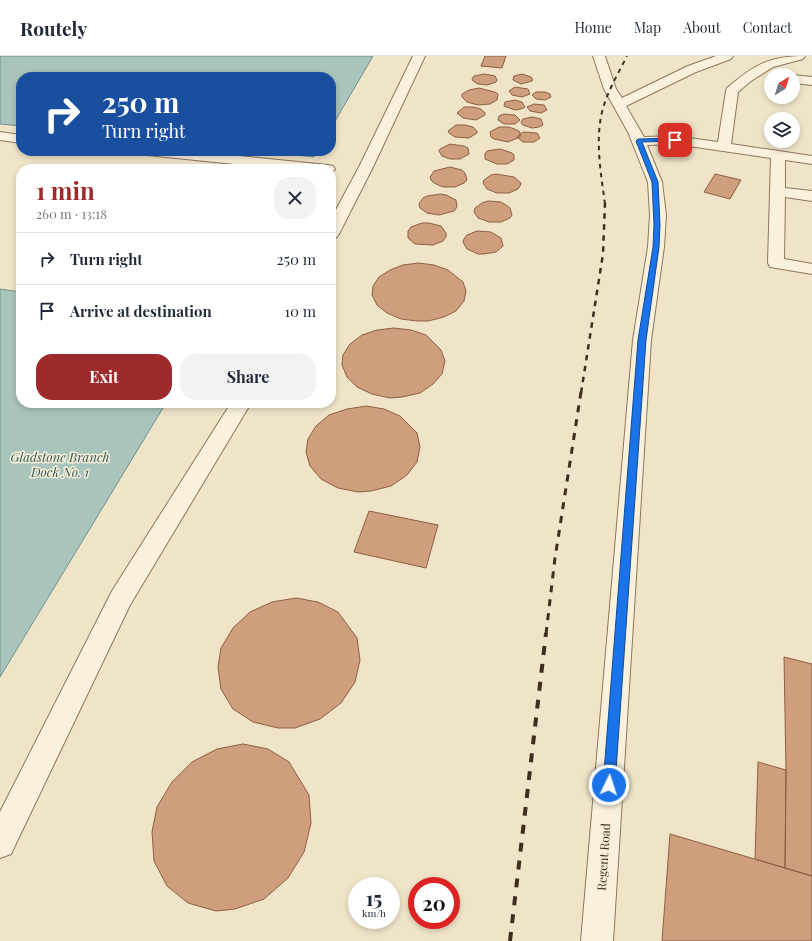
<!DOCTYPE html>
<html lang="en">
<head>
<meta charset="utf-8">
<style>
  :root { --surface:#fff; --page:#f2f2f3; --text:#1f2937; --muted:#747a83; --line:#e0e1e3; --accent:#9e2a2b }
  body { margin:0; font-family:"Playfair Display",serif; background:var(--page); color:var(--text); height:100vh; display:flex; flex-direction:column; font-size:15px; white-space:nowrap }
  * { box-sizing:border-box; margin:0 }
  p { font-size:13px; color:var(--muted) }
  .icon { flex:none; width:22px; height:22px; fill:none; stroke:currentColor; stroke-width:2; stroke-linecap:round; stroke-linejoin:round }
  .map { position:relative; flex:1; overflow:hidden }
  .panel { position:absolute; left:16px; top:108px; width:320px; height:244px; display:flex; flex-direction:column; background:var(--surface); border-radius:16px; box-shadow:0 2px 6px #0003 }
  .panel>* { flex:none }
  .hud { position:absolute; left:16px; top:16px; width:320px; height:84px; border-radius:16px; box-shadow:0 2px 6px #0003; background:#1a4fa0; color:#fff; overflow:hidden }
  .needle { width:26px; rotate:38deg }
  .buttons { position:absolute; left:764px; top:12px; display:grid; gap:8px }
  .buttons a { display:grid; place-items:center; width:36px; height:36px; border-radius:50%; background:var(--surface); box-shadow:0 2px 6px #0003; font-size:20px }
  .speed { position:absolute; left:348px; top:821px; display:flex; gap:8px; font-size:20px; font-weight:700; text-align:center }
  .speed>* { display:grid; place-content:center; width:52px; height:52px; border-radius:50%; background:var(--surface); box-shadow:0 2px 6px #0003; line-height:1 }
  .speed small { font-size:10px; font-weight:400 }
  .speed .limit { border:6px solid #d22; background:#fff; color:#111 }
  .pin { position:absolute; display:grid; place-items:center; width:34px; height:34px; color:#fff; margin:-17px; border-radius:8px; box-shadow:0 2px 6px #0006 }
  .me { position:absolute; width:44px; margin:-22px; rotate:4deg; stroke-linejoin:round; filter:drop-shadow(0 0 3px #0008) }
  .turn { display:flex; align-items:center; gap:14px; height:84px; padding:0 20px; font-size:18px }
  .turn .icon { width:52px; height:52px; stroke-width:2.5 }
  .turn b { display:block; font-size:28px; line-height:34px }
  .round { display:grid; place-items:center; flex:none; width:42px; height:42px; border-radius:16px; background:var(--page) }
  .overview { display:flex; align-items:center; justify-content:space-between; height:68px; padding:0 20px }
  h1 { font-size:24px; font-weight:700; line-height:30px; color:var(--accent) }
  .primary-button { display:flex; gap:8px; margin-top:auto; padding:8px 20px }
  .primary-button a { flex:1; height:46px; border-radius:16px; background:var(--accent); color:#fff; font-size:16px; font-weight:700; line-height:46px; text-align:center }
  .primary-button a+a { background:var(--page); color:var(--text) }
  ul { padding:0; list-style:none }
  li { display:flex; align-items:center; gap:12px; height:52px; padding:0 20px; border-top:1px solid var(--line) }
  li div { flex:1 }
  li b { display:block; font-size:15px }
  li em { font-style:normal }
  header { display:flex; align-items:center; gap:24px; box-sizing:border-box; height:56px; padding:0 20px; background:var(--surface); border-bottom:1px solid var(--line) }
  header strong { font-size:19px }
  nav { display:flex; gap:22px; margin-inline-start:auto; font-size:14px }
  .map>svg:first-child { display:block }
  .water { fill:#a9c4bc; stroke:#6f938a }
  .building { fill:#cf9f7d; stroke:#8d5f41 }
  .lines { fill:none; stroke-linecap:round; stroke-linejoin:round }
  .minor-casing { stroke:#8d765c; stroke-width:2 }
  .minor { fill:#faf1dc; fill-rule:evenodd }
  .rail-far3 { stroke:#3d2e20; stroke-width:2; stroke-dasharray:4.5 4.5; stroke-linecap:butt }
  .rail-far2 { stroke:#3d2e20; stroke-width:2.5; stroke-dasharray:5.5 5.5; stroke-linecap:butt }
  .rail-far1 { stroke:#3d2e20; stroke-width:3; stroke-dasharray:7 7; stroke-linecap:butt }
  .rail { stroke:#3d2e20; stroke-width:4; stroke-dasharray:9 9; stroke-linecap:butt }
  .route { fill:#1a73e8; stroke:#114b97 }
  .labels { text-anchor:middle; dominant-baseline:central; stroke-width:3; stroke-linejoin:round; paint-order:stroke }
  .street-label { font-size:12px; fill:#3d2e20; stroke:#f7eed8 }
  .water-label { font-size:13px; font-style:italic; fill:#2f5d5a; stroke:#f7eed8 }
</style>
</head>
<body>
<header>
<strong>Routely</strong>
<nav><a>Home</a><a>Map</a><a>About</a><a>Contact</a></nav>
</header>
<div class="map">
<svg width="812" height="885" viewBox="0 0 812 885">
  <rect width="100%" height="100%" fill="#f0e4c8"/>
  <path class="water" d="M0 0H373L331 72V21H21V70L0 68Z
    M258 95H318L314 101Z
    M0 233 21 236V347H166L0 621Z"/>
  <path class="building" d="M485 0H506L502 12 481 10Z
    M484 18 495 20 497 24 496 26 487 29 478 28 473 25 472 23 474 20Z
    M522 18 531 21 533 24 532 25 521 28 513 24 514 20Z
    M515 31 528 33 530 38 522 41 512 39 509 35Z
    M479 32 495 36 498 38 497 44 490 48 478 49 467 46 462 41V38L469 34Z
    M536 36H545L550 38 551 41 545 44 536 43 532 39Z
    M515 44 522 46 525 51 521 53 515 54 504 50 505 46Z
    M534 48 544 49 547 54 541 57 530 55 527 51Z
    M464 51H473L481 53 485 57V59L476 64 463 62 457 57Z
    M504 58 515 59 520 64 515 68H504L498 64 499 60Z
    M532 61 541 63 543 69 539 71 532 72 523 69 521 67 523 63Z
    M456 69H465L473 71 477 75V77L469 82 455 81 449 77 448 75Z
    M499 71H509L517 74 520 76V81L508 86 494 83 491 81 490 76Z
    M523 76 537 77 540 82 534 86H523L517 81Z
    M450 88 464 90 468 92 469 98 460 103H450L442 100 439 95 440 93Z
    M500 93 512 97 514 99V104L507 108H497L485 103V98L487 95Z
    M450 111 462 114 465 117 467 124 464 127 455 131H443L434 127 431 124 430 121 434 115Z
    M496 118 514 121 521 127 520 130 518 133 509 137H497L487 133 483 127 484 124 491 119Z
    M715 118 741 124 730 143 704 136Z
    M440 138 446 139 456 144 457 151 454 155 439 159 427 157 420 152 419 148 423 142 427 140Z
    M488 145 501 146 506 149 510 152 512 159 510 162 501 166H489L478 162 474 156 475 152 482 147Z
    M422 167H429L441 170 446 177V181L443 185 433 189 415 188 408 182V175L411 171Z
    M477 175 491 176 501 182 503 190 496 196 484 198H478L467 193 463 186 464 183 467 179Z
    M419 207 434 209 448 214 463 226 466 235 464 245 456 255 444 261 428 265H417L401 263 387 257 377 249 372 239 373 230 379 221 390 214 403 209Z
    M394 272 411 274 426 279 441 294 445 305 442 318 433 328 420 337 402 341 390 342 372 338 357 331 347 321 342 309 343 299 350 288 362 279 377 274Z
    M366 350 384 353 400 360 417 377 420 391 417 406 407 419 391 430 371 435 358 436 338 432 321 423 310 410 306 396 308 383 316 370 329 359 347 353Z
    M369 455 438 469 426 512 354 496Z
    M296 542 318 546 338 556 357 582 360 604 355 626 341 647 320 663 295 672H278L253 666 233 653 221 633 218 611 221 592 233 572 250 556 272 546Z
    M784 601 812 608V820L785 812 786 714Z
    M243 688 268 693 289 706 309 739 311 767 304 796 288 822 264 843 235 853 216 855 188 847 167 830 154 805 152 776 157 751 172 726 192 706 217 693Z
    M758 706 786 714 785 812 755 803Z
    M670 778 812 820V885H662Z"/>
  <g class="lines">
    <g class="minor-casing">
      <path id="minor" d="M413 0H425L373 111 339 178 337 181 331 183V163L359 111Z
        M593 0H605L616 33 622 42 688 10 716 0H733L731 3 696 16 626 50 644 81 675 80 718 86 726 35 727 32C754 9 769 0 805 0L803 3 773 11 751 25 738 36 731 88 812 100V108L785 104V132L812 135V145L785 141 784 203 812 208V218L770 211 768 207 771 102 675 88 647 89 662 126 666 159 664 191 651 284 613 885H581L633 284 648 191 650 159 648 126 628 76 604 33Z
        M793 19 812 21V29L793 27Z
        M0 76 21 79V87L0 84Z
        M140 95H190L328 109 333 110 335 113 331 117V113H284L147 99 142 98Z
        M231 347H251L130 549 11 798 0 802V756L112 535Z"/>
    </g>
    <use href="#minor" class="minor"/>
    <path class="rail-far3" d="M605 148C601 118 595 86 602 56 607 36 618 18 627 0"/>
    <path class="rail-far2" d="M581 337 603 198 605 147"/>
    <path class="rail-far1" d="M546 578 555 502 581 336"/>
    <path class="rail" d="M510 885 546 577"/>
  </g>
  <path class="route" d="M675 82 677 83V85L642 86 658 126 660 169 659 191 646 284 615 729 613 733 609 735 605 733 603 729 638 284 653 191 654 169 652 126 636 85 638 83Z"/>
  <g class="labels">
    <g class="street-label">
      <text transform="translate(603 801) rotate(-86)">Regent Road</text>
    </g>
    <g class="water-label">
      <text x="60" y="400">Gladstone Branch<tspan x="60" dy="15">Dock No. 1</tspan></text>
    </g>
  </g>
</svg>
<div class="buttons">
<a><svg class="needle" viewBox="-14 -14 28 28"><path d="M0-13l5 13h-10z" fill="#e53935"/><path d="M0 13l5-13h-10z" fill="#747a83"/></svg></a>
<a><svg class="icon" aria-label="layers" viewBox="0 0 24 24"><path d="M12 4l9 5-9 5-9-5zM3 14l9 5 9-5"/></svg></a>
</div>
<div class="speed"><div>15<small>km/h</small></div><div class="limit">20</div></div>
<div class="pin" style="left:675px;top:84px;background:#d93025"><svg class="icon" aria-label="arrive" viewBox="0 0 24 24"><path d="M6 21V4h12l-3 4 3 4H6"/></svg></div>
<svg class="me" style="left:609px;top:729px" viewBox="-20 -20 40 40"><circle r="17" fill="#1a73e8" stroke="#fff" stroke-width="3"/><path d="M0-11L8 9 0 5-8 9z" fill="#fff"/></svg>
<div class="hud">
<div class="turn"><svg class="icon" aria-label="right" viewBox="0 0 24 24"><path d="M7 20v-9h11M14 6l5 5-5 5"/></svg><div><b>250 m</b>Turn right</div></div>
</div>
<section class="panel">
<div class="overview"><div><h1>1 min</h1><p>260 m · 13:18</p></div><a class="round"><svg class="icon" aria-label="close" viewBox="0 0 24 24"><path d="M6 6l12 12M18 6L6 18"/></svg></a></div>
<ul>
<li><svg class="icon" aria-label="right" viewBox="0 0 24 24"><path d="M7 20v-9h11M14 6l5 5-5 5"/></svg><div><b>Turn right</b></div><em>250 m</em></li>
<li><svg class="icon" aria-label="arrive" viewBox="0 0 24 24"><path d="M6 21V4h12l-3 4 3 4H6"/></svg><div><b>Arrive at destination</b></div><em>10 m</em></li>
</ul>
<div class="primary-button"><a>Exit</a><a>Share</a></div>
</section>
</div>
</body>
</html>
